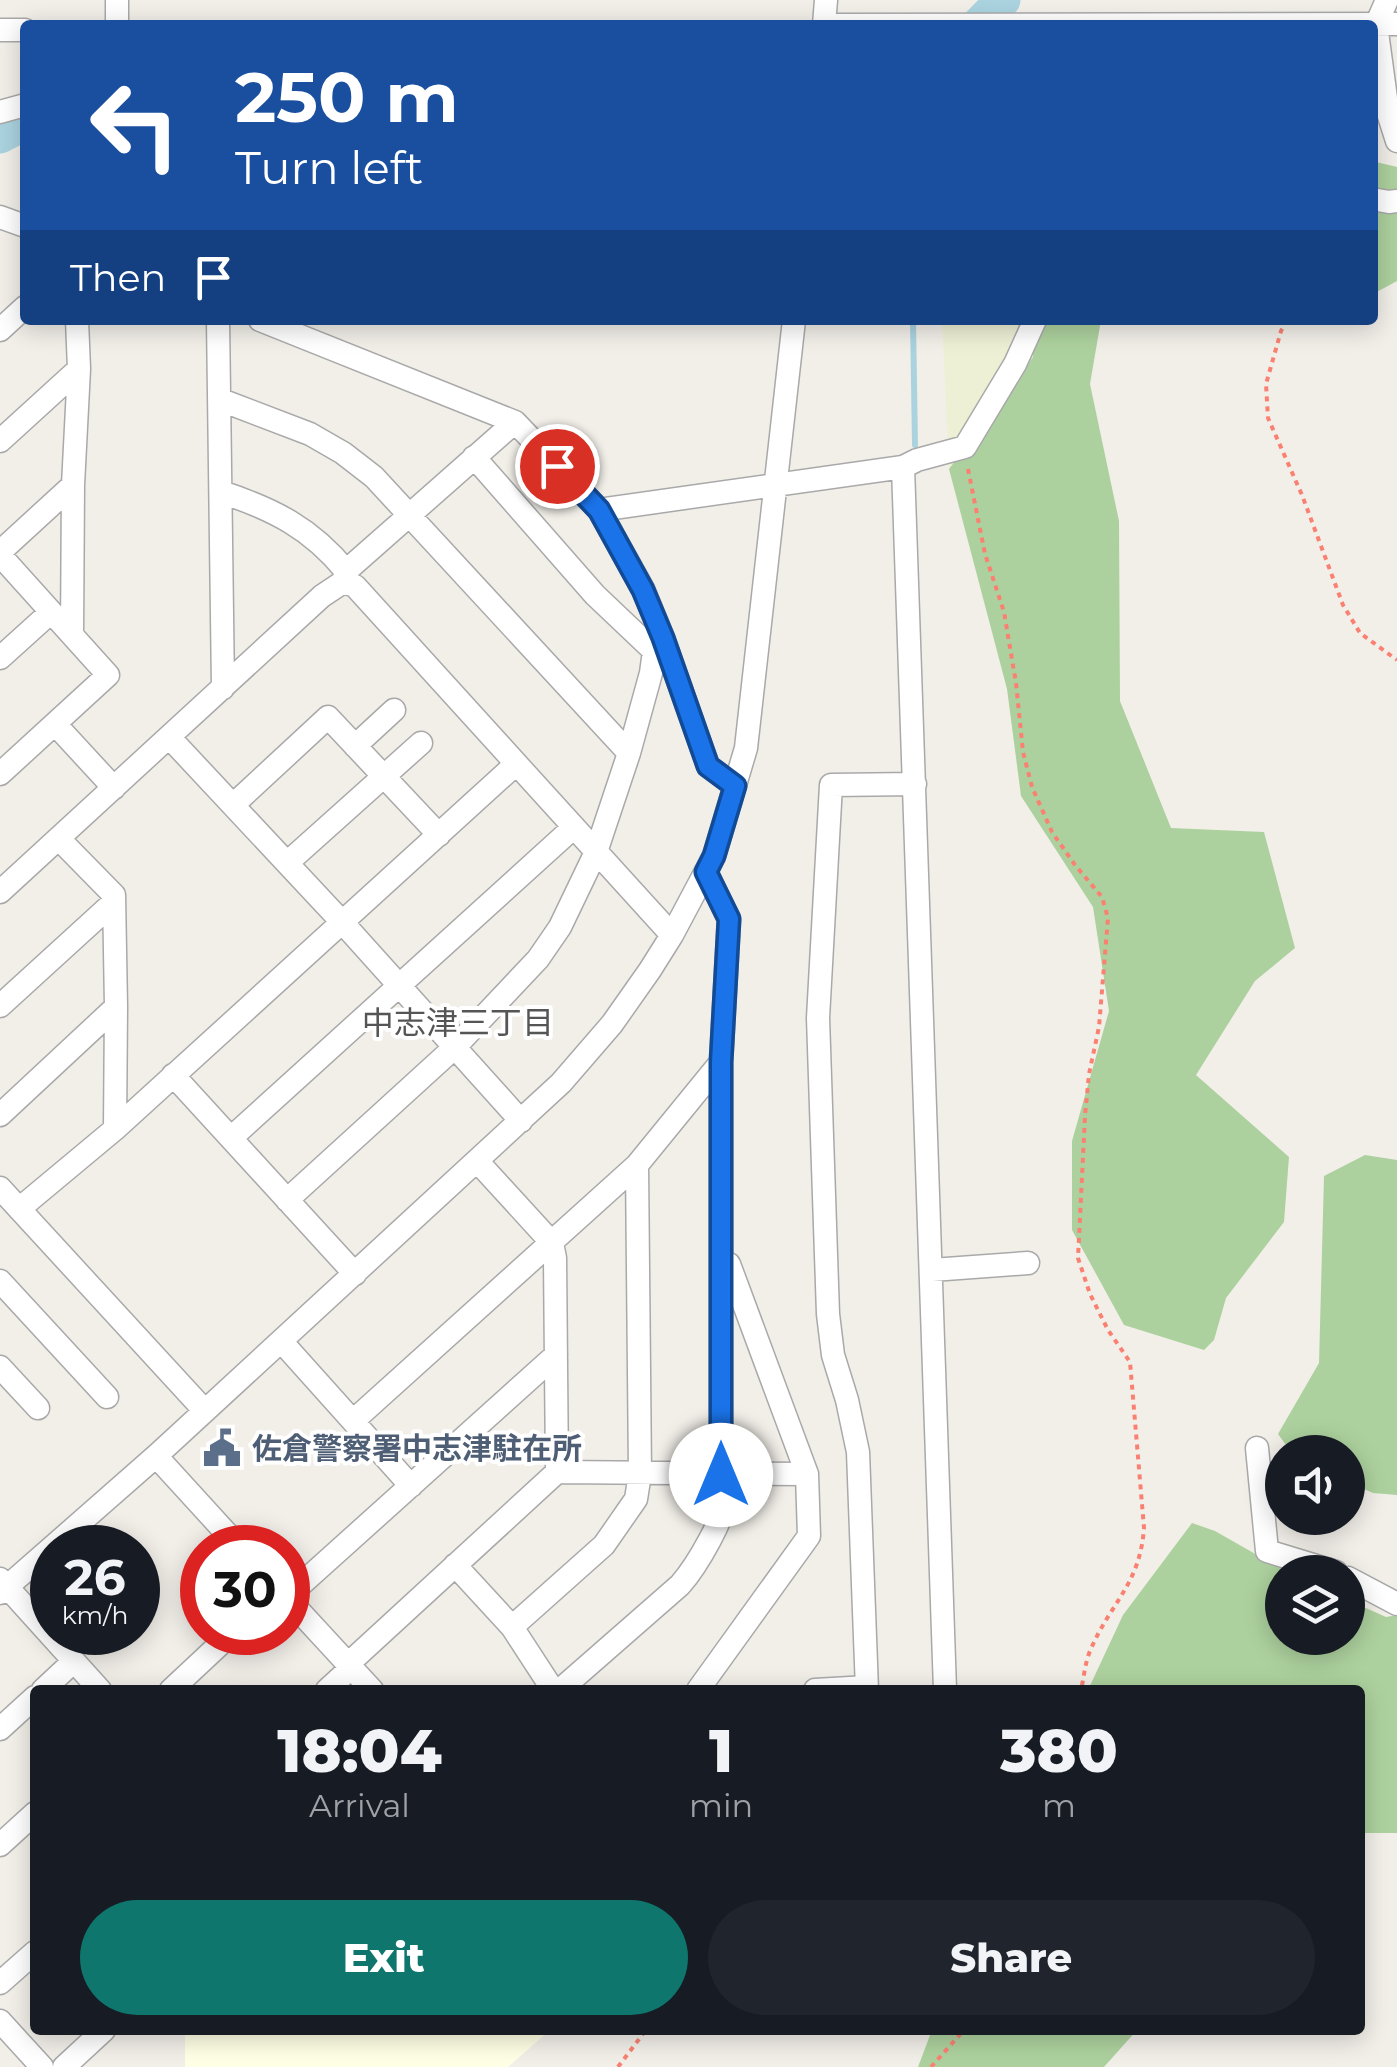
<!DOCTYPE html>
<html lang="en">
<head>
<meta charset="utf-8">
<style>
  :root { --surface:#171b24; --page:#20242c; --text:#f1f3f6; --muted:#9ea1a6; --accent:#0f766e }
  body { margin:0; font-family:Montserrat,"Noto Sans JP",sans-serif; background:var(--page); color:var(--text); height:100vh; display:flex; flex-direction:column; font-size:38px; white-space:nowrap }
  * { box-sizing:border-box; margin:0 }
  p { font-size:32px; color:var(--muted) }
  .icon { flex:none; width:55px; height:55px; fill:none; stroke:currentColor; stroke-width:2; stroke-linecap:round; stroke-linejoin:round }
  .map { position:relative; flex:1; overflow:hidden }
  .drawer { position:absolute; left:30px; top:1685px; width:1335px; height:350px; display:flex; flex-direction:column; background:var(--surface); border-radius:10px; box-shadow:0 5px 25px #0003 }
  .drawer>* { flex:none }
  .top-card { position:absolute; left:20px; top:20px; width:1358px; height:305px; border-radius:10px; box-shadow:0 5px 25px #0003; background:#1a4fa0; color:#fff; overflow:hidden }
  .buttons { position:absolute; left:1265px; top:1435px; display:grid; gap:20px }
  .buttons a { display:grid; place-items:center; width:100px; height:100px; border-radius:50%; background:var(--surface); box-shadow:0 5px 25px #0003; font-size:50px }
  .speed { position:absolute; left:30px; top:1525px; display:flex; gap:20px; font-size:50px; font-weight:700; text-align:center }
  .speed>* { display:grid; place-content:center; width:130px; height:130px; border-radius:50%; background:var(--surface); box-shadow:0 5px 25px #0003; line-height:1 }
  .speed small { font-size:25px; font-weight:400 }
  .speed .limit { border:15px solid #d22; background:#fff; color:#111 }
  .pin { position:absolute; display:grid; place-items:center; width:85px; height:85px; color:#fff; margin:-42px; border:5px solid #fff; border-radius:50%; box-shadow:0 2px 10px #0007 }
  .me { position:absolute; width:110px; margin:-55px; rotate:0deg; stroke-linejoin:round; filter:drop-shadow(0 0 8px #0008) }
  .turn { display:flex; align-items:center; gap:35px; height:210px; padding:0 50px; font-size:45px }
  .turn .icon { width:130px; height:130px; stroke-width:2.5 }
  .turn b { display:block; font-size:70px; line-height:85px }
  .then { display:flex; align-items:center; height:95px; padding:0 50px; background:#0003; gap:20px; font-size:38px }
  .eta { display:flex; justify-content:space-evenly; align-items:center; height:170px; text-align:center }
  .eta b { font-size:60px; font-weight:800; line-height:70px }
  .cta { display:flex; gap:20px; margin-top:auto; padding:20px 50px }
  .cta a { flex:1; height:115px; border-radius:60px; background:var(--accent); color:#fff; font-size:40px; font-weight:800; line-height:115px; text-align:center }
  .cta a+a { background:var(--page); color:var(--text) }
  .map>svg:first-child { display:block }
  .education { fill:#ffffe5 }
  .farmland { fill:#eef0d5 }
  .forest { fill:#add19e }
  .lines { fill:none; stroke-linecap:round; stroke-linejoin:round }
  .stream { stroke:#aad3df; stroke-width:6 }
  .river { stroke:#aad3df; stroke-width:35 }
  .minor-casing { stroke:#a9a9a9; stroke-width:25 }
  .path { stroke:#fa8072; stroke-width:4; stroke-dasharray:5 5; stroke-linecap:butt }
  .minor { stroke:#fff; stroke-width:22 }
  .route-casing { stroke:#114b97; stroke-width:25 }
  .route { stroke:#1a73e8; stroke-width:18 }
  .labels { text-anchor:middle; dominant-baseline:central; stroke-width:8; stroke-linejoin:round; paint-order:stroke }
  .service-label { font-size:30px; font-weight:bold; fill:#4e5e75; stroke:#fff; text-anchor:start }
  .neighbourhood-label { font-size:32px; fill:#555; stroke:#fff }
</style>
</head>
<body>
<div class="map">
<svg width="1397" height="2067" viewBox="0 0 1397 2067">
  <rect width="100%" height="100%" fill="#f2efe9"/>
  <path class="education" d="M185 2030H550L508 2067H185Z"/>
  <path class="farmland" d="M942 320H1032L1033 356 949 469Z"/>
  <path class="forest" d="M1372 161 1397 167V281L1373 294Z
    M1032 320H1101L1090 384 1119 521 1120 701 1171 828 1264 832 1295 948 1255 981 1196 1075 1289 1157 1284 1222 1226 1298 1214 1340 1204 1350 1124 1325 1072 1230V1141L1109 1011 1093 907 1021 796 1007 689 949 469 1033 357Z
    M1365 1155 1397 1160V1495L1373 1493 1348 1482V1452H1291L1278 1434 1319 1363 1324 1176Z
    M1192 1523 1215 1531 1287 1572H1282V1638H1348V1600L1386 1617 1397 1615V1833H1360V1690H1088L1123 1615Z
    M932 2030H1137L1104 2067H918Z"/>
  <g class="lines">
    <path class="stream" d="M913 320 915 445"/>
    <path class="river" d="M978 25 1003 0
      M0 136 25 123"/>
    <g class="minor-casing">
      <path id="minor" d="M117 0V25
        M1387 0 1376 25 1388 113 1397 141
        M824 25 826 0
        M837 25 1397 24
        M0 30H25
        M0 112 25 105
        M1372 199 1389 202 1397 201
        M0 217 25 226
        M218 320 223 688
        M260 320 515 422 599 510 643 589 663 638 708 766 735 786
        M0 330 25 307
        M221 400 310 434 343 453 374 477 629 753
        M0 441 79 369
        M474 457 595 595 654 651
        M903 467 917 460 965 447 1015 364 1035 320
        M221 492C273 509 311 528 346 571
        M599 510 903 467 945 1690
        M0 552 73 485
        M0 555 108 675 0 774
        M343 582 346 571 515 422
        M72 635 73 485 79 369 77 320
        M0 658 51 612
        M55 724 114 788
        M169 737 342 922 521 1121
        M355 746 394 710
        M233 805 328 717 439 835
        M59 839 114 895 116 1007 115 1129
        M287 863 421 743
        M0 892 322 596 343 582 355 586 672 935
        M0 1006 114 902
        M173 1075 355 1274
        M0 1115 116 1007
        M231 1138 574 827
        M478 1162 552 1243 555 1258 557 1472
        M0 1188 205 1411
        M287 1200 455 1047 538 959 560 927 596 852 629 753 651 673 654 651 663 638
        M19 1209 115 1129 516 764
        M932 1270 1028 1263
        M0 1281 107 1397
        M281 1341 411 1486
        M0 1367 38 1408
        M353 1421 637 1165 721 1062
        M1257 1448 1267 1551 1336 1572
        M156 1456 240 1548
        M455 1565 512 1627 553 1690
        M1348 1578 1397 1604
        M0 1579 100 1690
        M0 1593 156 1456 561 1083 612 1024 650 970 672 935 714 856 746 748 794 320
        M288 1596 556 1355
        M288 1599 372 1690
        M512 1627 604 1545 636 1499 640 1474 637 1165
        M348 1664 557 1472 807 1474
        M43 1690 74 1661
        M171 1690 233 1632
        M327 1690 351 1668
        M560 1690 680 1585C696 1567 728 1514 727 1490 726 1485 723 1480 721 1475V1062L729 919 706 872
        M698 1690 809 1536 807 1474 729 1264
        M815 1690 867 1687
        M867 1690 858 1452 847 1400 833 1355 828 1314 818 1018 831 785 915 784
        M0 1729 35 1697
        M0 1845 35 1813
        M0 1983 35 1952
        M0 2021 42 2067
        M64 2067 104 2030"/>
    </g>
    <path class="path" d="M1287 320 1281 331 1266 384 1268 418 1302 495 1343 605 1360 633 1397 660
      M968 469 985 554 1004 612 1016 683 1023 752 1032 787 1052 832 1075 865 1102 897 1108 918 1099 1027 1089 1074 1085 1116 1078 1258 1090 1294 1108 1330 1130 1362 1144 1528C1140 1585 1110 1603 1090 1651 1085 1663 1084 1677 1081 1690
      M618 2067 646 2030
      M931 2067 964 2030"/>
    <use href="#minor" class="minor"/>
  </g>
  <g class="lines">
    <g class="route-casing">
      <path id="route" d="M557 466 599 510 643 590 663 638 708 766 735 786 714 856 706 872 729 919 721 1062V1475"/>
    </g>
    <use href="#route" class="route"/>
  </g>
  <defs>
    <g id="civic-bare" transform="scale(3)"><path d="M-.6-6.5H3V-4.5H.6V-3L4-1V1h2V6H-6V1h2V-1L-.6-3ZM-1.2 2.5V6h2.4V2.5Z" fill="#5c6f8a" stroke="#fff" stroke-width="2.5" paint-order="stroke"/></g>
  </defs>
  <g fill-rule="evenodd">
    <use href="#civic-bare" x="222" y="1448"/>
  </g>
  <g class="labels">
    <g class="service-label">
      <text x="252" y="1448">佐倉警察署中志津駐在所</text>
    </g>
    <g class="neighbourhood-label">
      <text x="458" y="1022">中志津三丁目</text>
    </g>
  </g>
</svg>
<div class="buttons">
<a><svg class="icon" aria-label="sound" viewBox="0 0 24 24"><path d="M4 9h4l5-4v14l-5-4H4zM17 9q2 3 0 6"/></svg></a>
<a><svg class="icon" aria-label="layers" viewBox="0 0 24 24"><path d="M12 4l9 5-9 5-9-5zM3 14l9 5 9-5"/></svg></a>
</div>
<div class="speed"><div>26<small>km/h</small></div><div class="limit">30</div></div>
<div class="pin" style="left:557px;top:466px;background:#d93025"><svg class="icon" aria-label="arrive" viewBox="0 0 24 24"><path d="M6 21V4h12l-3 4 3 4H6"/></svg></div>
<svg class="me" style="left:721px;top:1475px" viewBox="-20 -20 40 40"><circle r="19" fill="#fff"/><path d="M0-13L10 11 0 6-10 11z" fill="#1a73e8"/></svg>
<div class="top-card">
<div class="turn"><svg class="icon" aria-label="left" viewBox="0 0 24 24"><path d="M17 20v-9H6M10 6l-5 5 5 5"/></svg><div><b>250 m</b>Turn left</div></div>
<div class="then">Then<svg class="icon" aria-label="arrive" viewBox="0 0 24 24"><path d="M6 21V4h12l-3 4 3 4H6"/></svg></div>
</div>
<section class="drawer">
<div class="eta">
<div><b>18:04</b><p>Arrival</p></div>
<div><b>1</b><p>min</p></div>
<div><b>380</b><p>m</p></div>
</div>
<div class="cta"><a>Exit</a><a>Share</a></div>
</section>
</div>
</body>
</html>
